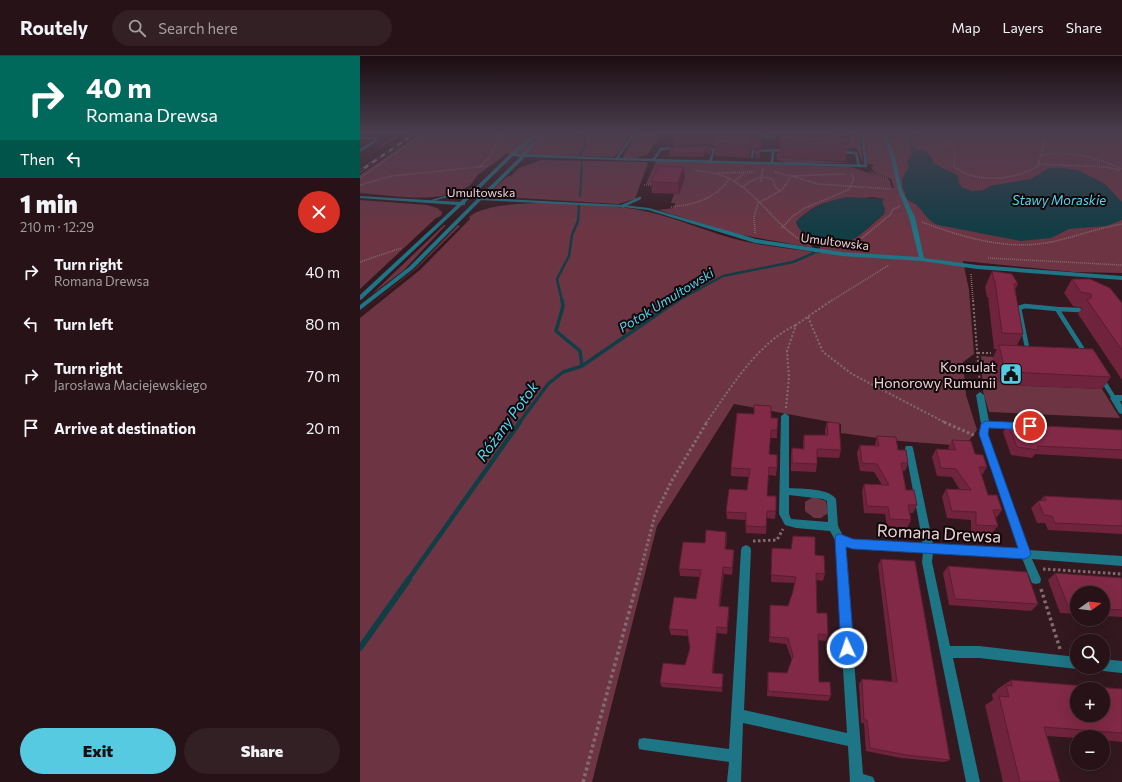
<!DOCTYPE html>
<html lang="en">
<head>
<meta charset="utf-8">
<style>
  :root { --surface:#261217; --page:#322024; --text:#f1f3f6; --muted:#a49ea1; --line:#423236; --accent:#55cae0 }
  body { margin:0; font-family:Commissioner,sans-serif; background:var(--page); color:var(--text); height:100vh; display:flex; flex-direction:column; font-size:15px; white-space:nowrap }
  * { box-sizing:border-box; margin:0 }
  p { font-size:13px; color:var(--muted) }
  .icon { flex:none; width:22px; height:22px; fill:none; stroke:currentColor; stroke-width:2; stroke-linecap:round; stroke-linejoin:round }
  .map { position:relative; flex:1; overflow:hidden }
  .drawer { display:flex; flex-direction:column; background:var(--surface); width:360px }
  .drawer>* { flex:none }
  .guide { background:#00695c; color:#fff; overflow:hidden }
  .needle { width:26px; rotate:75deg }
  .buttons { position:absolute; left:710px; top:530px; display:grid; gap:8px }
  .buttons a { display:grid; place-items:center; width:40px; height:40px; border-radius:50%; background:var(--surface); box-shadow:0 4px 16px #0002,0 0 0 1px var(--line); font-size:20px }
  .pin { position:absolute; display:grid; place-items:center; width:34px; height:34px; color:#fff; margin:-17px; border:2px solid #fff; border-radius:50%; box-shadow:0 1px 4px #0007 }
  .me { position:absolute; width:44px; margin:-22px; rotate:357deg; stroke-linejoin:round; filter:drop-shadow(0 0 3px #0008) }
  .turn { display:flex; align-items:center; gap:14px; height:84px; padding:0 20px; font-size:18px }
  .turn .icon { width:52px; height:52px; stroke-width:2.5 }
  .turn b { display:block; font-size:28px; line-height:34px }
  .then { display:flex; align-items:center; height:38px; padding:0 20px; background:#0003; gap:8px; font-size:15px }
  .round { display:grid; place-items:center; flex:none; width:42px; height:42px; border-radius:21px; background:var(--page) }
  .head { display:flex; align-items:center; justify-content:space-between; height:68px; padding:0 20px }
  h1 { font-size:24px; font-weight:800; line-height:30px }
  .button { display:flex; gap:8px; margin-top:auto; padding:8px 20px }
  .button a { flex:1; height:46px; border-radius:24px; background:var(--accent); color:#111; font-size:16px; font-weight:800; line-height:46px; text-align:center }
  .button a+a { background:var(--page); color:var(--text) }
  ul { padding:0; list-style:none }
  li { display:flex; align-items:center; gap:12px; height:52px; padding:0 20px }
  li div { flex:1 }
  li b { display:block; font-size:15px }
  li em { font-style:normal }
  header { display:flex; align-items:center; gap:24px; box-sizing:border-box; height:56px; padding:0 20px; background:var(--surface); border-bottom:1px solid var(--line) }
  header strong { font-size:19px }
  nav { display:flex; gap:22px; margin-inline-start:auto; font-size:14px }
  .search { width:280px; height:36px; background:var(--page); display:flex; align-items:center; gap:10px; box-sizing:border-box; padding:0 14px; border-radius:22px; color:var(--muted); font-size:15px }
  main { display:flex; flex:1; min-height:0 }
  .map>svg:first-child { display:block }
  .green { fill:#6d3544; fill-rule:evenodd }
  .water { fill:#113d45 }
  .lines { fill:none; stroke-linecap:round; stroke-linejoin:round }
  .stream-far4 { stroke:#113d45; stroke-width:2 }
  .stream-far3 { stroke:#113d45; stroke-width:2.5 }
  .stream-far2 { stroke:#113d45; stroke-width:3.5 }
  .stream-far1 { stroke:#113d45; stroke-width:4.5 }
  .stream { stroke:#113d45; stroke-width:6 }
  .path-far3 { stroke:#826a70; stroke-width:1.5; stroke-dasharray:1 1; stroke-linecap:butt }
  .path-far2 { stroke:#826a70; stroke-width:2; stroke-dasharray:2 2; stroke-linecap:butt }
  .path-far1 { stroke:#826a70; stroke-width:3; stroke-dasharray:2.5 2.5; stroke-linecap:butt }
  .path { stroke:#826a70; stroke-width:3.5; stroke-dasharray:3 3; stroke-linecap:butt }
  .service-far2 { stroke:#1d7585; stroke-width:2.5 }
  .service-far1 { stroke:#1d7585; stroke-width:3.5 }
  .service { stroke:#1d7585; stroke-width:4.5 }
  .minor { fill:#1d7585; fill-rule:evenodd }
  .tertiary { fill:#1d7585; fill-rule:evenodd }
  .rail-casing { stroke:#a18a90; stroke-width:2.5 }
  .rail { stroke:#13070a; stroke-width:1.5; stroke-dasharray:5; stroke-linecap:butt }
  .wall { fill:#6f233c }
  .shaded-wall { fill:#5a1d31 }
  .building { fill:#812946; stroke:#5a1d31; fill-rule:evenodd }
  .route { fill:#1a73e8; stroke:#114b97 }
  .labels { text-anchor:middle; dominant-baseline:central; stroke-width:4; stroke-linejoin:round; paint-order:stroke }
  .far-street-label { font-size:12px; fill:#e8d5d9; stroke:#13070a }
  .far-water-label { font-size:13px; font-style:italic; fill:#4edaf3; stroke:#13070a }
  .poi-label { font-size:14px; fill:#e8d5d9; stroke:#13070a; text-anchor:end }
  .water-label { font-size:15px; font-style:italic; fill:#4edaf3; stroke:#13070a }
  .near-street-label { font-size:17px; fill:#e8d5d9; stroke:#13070a }
</style>
</head>
<body>
<header>
<strong>Routely</strong>
<div class="search"><svg class="icon" aria-label="search" viewBox="0 0 24 24"><circle cx="10" cy="10" r="6"/><path d="M15 15l6 6"/></svg>Search here</div>
<nav><a>Map</a><a>Layers</a><a>Share</a></nav>
</header>
<main>
<section class="drawer">
<div class="guide">
<div class="turn"><svg class="icon" aria-label="right" viewBox="0 0 24 24"><path d="M7 20v-9h11M14 6l5 5-5 5"/></svg><div><b>40 m</b>Romana Drewsa</div></div>
<div class="then">Then<svg class="icon" aria-label="left" viewBox="0 0 24 24"><path d="M17 20v-9H6M10 6l-5 5 5 5"/></svg></div>
</div>
<div class="head"><div><h1>1 min</h1><p>210 m · 12:29</p></div><a class="round" style="background:#d93025;color:#fff"><svg class="icon" aria-label="close" viewBox="0 0 24 24"><path d="M6 6l12 12M18 6L6 18"/></svg></a></div>
<ul>
<li><svg class="icon" aria-label="right" viewBox="0 0 24 24"><path d="M7 20v-9h11M14 6l5 5-5 5"/></svg><div><b>Turn right</b><p>Romana Drewsa</p></div><em>40 m</em></li>
<li><svg class="icon" aria-label="left" viewBox="0 0 24 24"><path d="M17 20v-9H6M10 6l-5 5 5 5"/></svg><div><b>Turn left</b></div><em>80 m</em></li>
<li><svg class="icon" aria-label="right" viewBox="0 0 24 24"><path d="M7 20v-9h11M14 6l5 5-5 5"/></svg><div><b>Turn right</b><p>Jarosława Maciejewskiego</p></div><em>70 m</em></li>
<li><svg class="icon" aria-label="arrive" viewBox="0 0 24 24"><path d="M6 21V4h12l-3 4 3 4H6"/></svg><div><b>Arrive at destination</b></div><em>20 m</em></li>
</ul>
<div class="button"><a>Exit</a><a>Share</a></div>
</section>
<div class="map">
<svg width="762" height="726" viewBox="0 0 762 726">
  <rect width="100%" height="100%" fill="#33181f"/>
  <path class="green" d="M62 76H269L268 79H270L258 98 253 101 146 98C137 106 128 111 119 118 114 122 113 128 107 131 77 149 33 139 0 137V119Z
    M280 76H300L288 98 275 102H264L263 100 276 79H278Z
    M486 76H500L503 107 496 92 478 93 490 87 488 86Z
    M504 76H762V217L714 216 603 205 609 234 614 298 603 306 606 339 617 374 605 390 540 385 481 377V368L374 348 297 470 232 726H0V262L60 214 110 163 109 161C133 139 251 148 284 155 318 162 349 177 383 185 408 191 435 193 460 197L468 195 459 193 462 189 449 187 453 192 376 178 298 154 314 152 315 147H311L314 138H319L325 121 299 120 296 128H286L296 105 491 111 527 123 530 125 532 132H534L531 123 514 116 511 111H513V109L507 107ZM684 121C705 122 723 129 742 138L733 160 709 173C680 164 612 138 585 145 577 147 572 155 566 160L558 149 548 144 545 138 566 136 568 132 575 130 616 140 622 139 624 134 631 130ZM512 141 524 143 519 147 520 154 524 158C513 167 502 179 489 185 471 193 443 185 436 166 462 140 479 145 512 141Z
    M424 96 432 103 496 107H428L417 104V97Z
    M181 104 285 106 288 107 275 143 258 148 130 140V136L148 120H151L159 112Z
    M0 144 67 149 77 152 82 156 81 160 76 162 0 233Z
    M84 169H86L44 214 12 238Z
    M98 169 100 170 56 213 0 257 55 213Z
    M621 300 633 301C637 312 635 320 642 329L742 333 760 362 629 356 623 335Z
    M453 441 466 445 468 457 461 462H454L445 455V446Z"/>
  <path class="water" d="M555 93C564 95 572 97 573 106 581 113 590 114 598 120L599 127 603 132 613 135 624 134 631 130 671 123 689 112H704L720 115 745 128 762 146V164L746 170 709 173 691 182 661 185 578 169C562 162 565 151 548 144 541 129 539 125 549 111L547 106 552 98 551 94Z
    M487 141 524 143 522 146 525 153 524 158C513 166 502 179 490 185 471 193 443 185 436 166 451 151 467 145 487 141Z"/>
  <g class="lines">
    <path class="stream-far4" d="M549 76 552 80 550 87 555 93
      M220 100 225 89 224 76
      M220 140 222 105"/>
    <path class="stream-far3" d="M202 245 197 223 209 200 212 179 218 165 219 150
      M317 245 363 220 433 206 454 197"/>
    <path class="stream-far2" d="M222 310 318 244
      M159 367 188 328 203 316 222 310 220 295 196 275 203 250 202 244"/>
    <path class="stream-far1" d="M48 524 160 366"/>
    <path class="stream" d="M0 592 49 523"/>
    <path class="path-far3" d="M576 76 595 95 594 111C618 128 655 124 678 110L687 76
      M282 79 299 80
      M32 83 44 76
      M295 88 301 76
      M20 91 32 83 37 76
      M680 99C709 94 735 101 762 113
      M679 108 745 111 760 114
      M119 111 129 102 142 76
      M334 114C346 116 359 117 370 123 397 137 413 166 439 183
      M415 116 431 120 485 118
      M510 116 529 123
      M357 117 394 116
      M0 122 66 76
      M374 125 385 117
      M401 126 403 113
      M0 129 32 120 128 110
      M284 129H293
      M382 131C394 124 400 117 413 124L415 131 420 135
      M311 151C333 149 356 143 369 123
      M562 166C602 181 647 195 691 186 715 181 738 172 762 168
      M422 172 433 160 445 152 488 134 494 123 491 117
      M395 177 394 161 398 147 422 134 431 120 458 128 531 133
      M483 189 502 182 531 158 532 154 540 150
      M628 202 762 209
      M0 206 41 192
      M611 218 613 245
      M471 245 529 209"/>
    <path class="path-far2" d="M613 244 620 331
      M448 261 463 296 492 318 586 367
      M618 297H631
      M426 352 429 321 427 295 436 269 472 244
      M346 367C370 333 397 287 436 269"/>
    <path class="path-far1" d="M584 366 616 380
      M393 485 417 484 423 473
      M683 513 762 518
      M278 524 295 459 311 426 347 366"/>
    <path class="path" d="M681 533 700 593
      M223 726 278 523"/>
    <path class="service-far2" d="M404 76V81H413V76
      M480 96 496 97 499 110
      M392 101 393 95 426 94
      M257 103 506 110 502 76
      M293 104 301 93 349 91 354 94 350 106
      M412 107 413 95
      M263 150 280 142"/>
    <path class="service-far1" d="M263 150 265 149"/>
    <path class="service" d="M697 253 719 254
      M668 296 659 252 665 250 697 253 725 297
      M742 323 754 342"/>
    <path class="minor" d="M20 76H29L11 80 9 79Z
      M177 76H182L156 98H162L178 81 180 82 166 98 256 102 273 76H277L257 104 165 101 124 142 263 149 289 152 396 183 482 196 559 201 549 161 538 134 531 101 521 76H525L535 101 542 134 555 161 564 202 617 209 762 220V224L617 213 562 205 482 200 395 187 288 154 263 151 118 144V142L160 101 153 100 108 144 104 143 113 134 73 145 71 144 116 131 150 98Z
      M0 81H16L18 82 15 87 0 96V93L12 85 13 83H0Z
      M620 336 624 339 629 365 657 367 660 368 661 370 660 372 657 373 629 371 628 378 668 494 762 500V510L672 503 681 523 680 527 676 528 672 527 662 502 573 497 572 506 590 590H619L717 601V611H721L717 613 619 602H593L620 726H606L562 506 563 497 493 493 485 490 503 718 513 721 515 726H490L488 690 383 667 381 726H367L369 706 284 694 279 693 278 688 279 683 284 682 369 693 381 494 382 491 386 489 390 491 391 494 384 654 487 677 475 484 470 475 436 472 425 469 419 458 421 360 425 357 429 360V432C441 433 469 432 476 443L478 470 483 480 493 483 563 488 545 392 546 390H552L553 392 573 488 658 493 620 378 621 368 616 339ZM429 439 463 443 467 445 468 466 431 463 429 458Z
      M754 339H762V345H760L762 349V358L759 357 750 342Z
      M743 603 762 605V617L743 615 739 613 738 611H743Z"/>
    <path class="tertiary" d="M0 140 100 146 104 142 108 143 105 147V149H102L2 243 0 244V239L97 149 0 142Z
      M118 142 122 143 53 213 0 254V249L49 211Z"/>
    <g class="rail-casing">
      <path id="rail" d="M0 115 57 76"/>
    </g>
    <use href="#rail" class="rail"/>
  </g>
  <path class="wall" d="M0 76H15L9 78 8 80H0Z
    M313 76H402L401 92 391 93 389 102 355 100V91L350 88 314 90 313 77Z
    M420 76 488 86 485 105 419 103Z
    M348 90 351 95 350 98 345 96 344 100 336 101 309 100V97Z
    M400 95V102H395V99Z
    M325 121 319 138 292 137 291 126Z
    M632 215 658 228 655 234 663 278 657 289 751 321 742 333 642 329 638 326 633 301 637 293H634L628 241H627L625 231Z
    M712 223 762 247V324L718 258 722 252 713 250 704 237Z
    M394 349 411 362 417 374V382H410L409 398 417 412 416 420 408 419 407 440 416 455 415 463 407 462 406 478 386 477 385 464 367 463 366 456 387 434 389 421 371 420V412L394 358Z
    M467 366 481 394 479 402 457 401V408L456 416 431 415V400L432 392 443 393V387L444 379H465V374Z
    M648 368 762 374V403L675 398 672 402 651 399 643 376Z
    M517 380 538 394 548 407 545 415H542L546 434 557 449 553 457H550L551 464 547 472 527 470 525 458 504 457 502 436 504 428 522 429 514 416 500 415 497 397 500 389H515Z
    M592 384 615 398 627 411 622 419 628 439 642 454 636 462 638 470 632 477 611 476V464L587 462 582 441 586 433 600 434 592 421 577 420 572 401 576 393H589L588 392Z
    M684 440 762 444V478L688 474 685 467H677L671 452 678 445H680Z
    M366 476 367 483 366 493 374 494V501L372 519 364 518 360 550 369 557 367 578 357 577 353 617 363 623 362 636 302 631 300 627 325 609 330 592 328 580 311 579 309 573 336 543 340 521 320 520 319 513 345 487Z
    M412 492 455 499 465 518 463 525 456 524 457 557 468 579 466 585 458 584 459 626 471 640 468 645 407 640 408 616 427 617 432 604 426 588 409 586 410 549 428 550 433 536 434 527 411 526Z
    M521 503 590 704 584 706 541 702 506 695 504 667H501L499 628 502 623 532 625 518 509Z
    M588 510 678 548 671 555 589 549 583 517Z
    M695 517 762 522V561L743 560V537H717V558L700 557 688 524Z
    M651 624 762 633V686L743 684V681H717V682L687 680 700 726H643L625 649 633 644 632 638 637 635 636 634Z"/>
  <path class="shaded-wall" d="M6 76H15L9 78 8 80Z
    M402 76V85L401 92V80Z
    M0 80 2 84 0 88Z
    M391 81V93L389 102 390 89Z
    M324 111 325 121 319 138 318 127Z
    M366 476 367 483 365 500V493Z
    M374 494V501L372 519V512Z
    M363 511 364 518 359 556V550Z
    M369 551V557L367 578V572Z
    M357 571V577L353 622 352 617Z"/>
  <path class="building" d="M313 76H344L313 77Z
    M350 76H402L401 80 391 81 390 89 355 87 356 80Z
    M420 76H489L488 81 420 79V80Z
    M420 79 489 81 488 86 420 84Z
    M348 90 351 92 350 94 345 92 344 97H309L311 92Z
    M395 94 400 95V99H395Z
    M298 110 324 111 318 127 291 126Z
    M632 215 652 218 658 228H654L663 278 642 277 635 225H634Z
    M712 223H730L750 232 762 247V294L727 244 731 242V238L721 236Z
    M639 289 733 293 751 321 649 316 645 314Z
    M394 349 411 350V362H418L417 374H411L409 398 417 399V412L409 411 407 440H416V455H407L406 471 386 470V457L366 456 369 433 387 434 390 413 371 412 377 357 394 358Z
    M467 366 479 367 481 394 457 393V408L432 407V392L444 393V379H468Z
    M648 368 762 374V394L677 390 678 394 657 391Z
    M517 380 536 381 538 394H546L548 407H541L546 434H554L557 449H548L551 464 530 463 528 451 507 450 504 428 529 429 517 408 502 407 500 389 519 390Z
    M592 384 611 385 615 398 623 399 627 411H619L628 439H637L642 454H633L638 470 616 469V456L592 455 586 433 611 434 596 413 581 412 576 393 596 394Z
    M684 440 762 444V470L695 467 692 460 684 459 678 445 686 444Z
    M346 474 366 476 365 493 374 494 372 512 363 511 359 550 369 551 367 572 357 571 352 617 363 618 362 632 300 627 303 607 325 609 330 592 327 574 309 573 314 541 336 543 341 514 319 513 323 486 345 487Z
    M433 480 455 481V499L464 500 465 518 456 517 457 557H467L468 579 458 578 459 626H470L471 640 408 635V616L427 617 433 600 428 582 410 581V549L428 550 433 535 436 521 411 519 412 492 431 493Z
    M521 503 555 505 590 704 546 699 510 692 507 664H504L502 623 537 626Z
    M588 510 667 516 678 548 595 543Z
    M695 517 762 522V554L743 553V537H717V551L708 550Z
    M651 624 762 633V677L684 671 700 726H660L639 640 649 641 646 629 652 630ZM717 633H743V659H717Z"/>
  <linearGradient id="sky" x2="0" y2="1"><stop stop-color="#1c0d11"/><stop offset="0.43" stop-color="#4a3d4d"/><stop offset="1" stop-color="#4a3d4d" stop-opacity="0"/></linearGradient>
  <rect width="762" height="178" fill="url(#sky)"/>
  <path class="route" d="M625 365 670 367 675 370 670 374 629 372 628 378 671 498 669 501 665 503 493 493 486 491 494 592 492 596 487 598 483 596 481 592 475 483 476 479 480 478 493 483 658 492 619 378 621 368Z"/>
  <defs>
    <g id="civic-square" transform="scale(1.15)"><rect x="-9" y="-9" width="18" height="18" rx="4" fill="#55cae0" stroke="#13070a"/><path d="M-.6-6.5H3V-4.5H.6V-3L4-1V1h2V6H-6V1h2V-1L-.6-3ZM-1.2 2.5V6h2.4V2.5Z" fill="#111"/></g>
  </defs>
  <g fill-rule="evenodd">
    <use href="#civic-square" x="651" y="318"/>
  </g>
  <g class="labels">
    <g class="far-street-label">
      <text x="121" y="136">Umultowska</text>
      <text transform="translate(475 185) rotate(7)">Umultowska</text>
    </g>
    <g class="far-water-label">
      <text x="699" y="144">Stawy Moraskie</text>
      <text transform="translate(306 244) rotate(-32)">Potok Umultowski</text>
    </g>
    <g class="poi-label">
      <text x="636" y="310">Konsulat<tspan x="636" dy="16">Honorowy Rumunii</tspan></text>
    </g>
    <g class="water-label">
      <text transform="translate(147 365) rotate(-54)">Różany Potok</text>
    </g>
    <g class="near-street-label">
      <text transform="translate(579 477) rotate(3)">Romana Drewsa</text>
    </g>
  </g>
</svg>
<div class="buttons">
<a><svg class="needle" viewBox="-14 -14 28 28"><path d="M0-13l5 13h-10z" fill="#e53935"/><path d="M0 13l5-13h-10z" fill="#a49ea1"/></svg></a>
<a><svg class="icon" aria-label="search" viewBox="0 0 24 24"><circle cx="10" cy="10" r="6"/><path d="M15 15l6 6"/></svg></a>
<a>+</a>
<a>−</a>
</div>
<div class="pin" style="left:670px;top:370px;background:#d93025"><svg class="icon" aria-label="arrive" viewBox="0 0 24 24"><path d="M6 21V4h12l-3 4 3 4H6"/></svg></div>
<svg class="me" style="left:487px;top:592px" viewBox="-20 -20 40 40"><circle r="17" fill="#1a73e8" stroke="#fff" stroke-width="3"/><path d="M0-11L8 9 0 5-8 9z" fill="#fff"/></svg>
</div>
</main>
</body>
</html>
